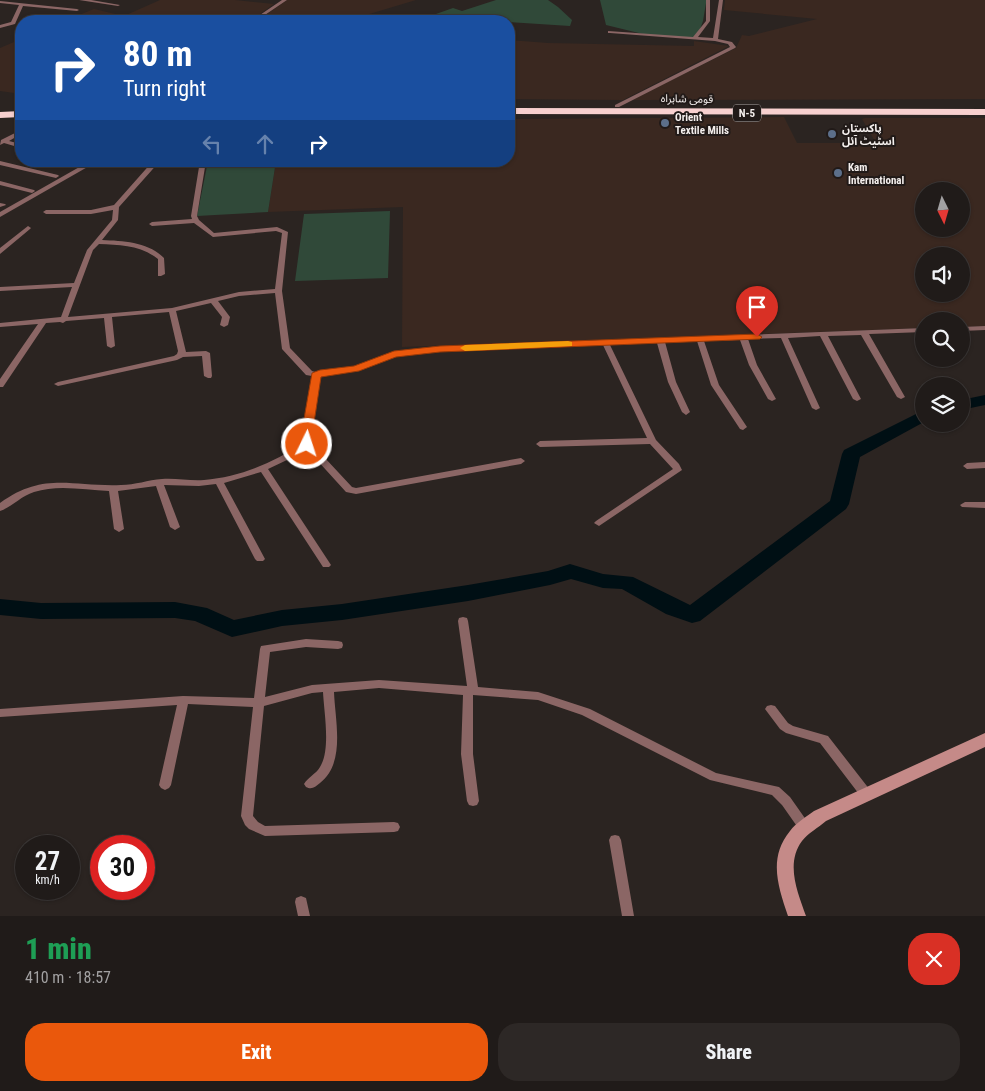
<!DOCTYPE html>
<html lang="en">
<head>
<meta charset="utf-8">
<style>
  :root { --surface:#201b19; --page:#2d2826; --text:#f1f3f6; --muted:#a2a1a2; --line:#3d3938; --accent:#ea580c }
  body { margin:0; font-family:"Roboto Condensed","Noto Sans Arabic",sans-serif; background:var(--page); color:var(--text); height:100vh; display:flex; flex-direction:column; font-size:19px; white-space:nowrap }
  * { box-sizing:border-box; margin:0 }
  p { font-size:16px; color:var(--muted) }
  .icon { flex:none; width:28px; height:28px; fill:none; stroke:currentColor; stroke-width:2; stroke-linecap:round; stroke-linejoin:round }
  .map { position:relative; height:916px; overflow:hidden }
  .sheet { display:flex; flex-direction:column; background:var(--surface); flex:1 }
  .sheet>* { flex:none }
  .guide { position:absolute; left:15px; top:15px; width:500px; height:152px; border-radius:20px; box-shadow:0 1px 4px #0004,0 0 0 1px var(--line); background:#1a4fa0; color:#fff; overflow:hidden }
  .needle { width:32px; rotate:175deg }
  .buttons { position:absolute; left:915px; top:182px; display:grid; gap:10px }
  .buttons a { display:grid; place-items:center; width:55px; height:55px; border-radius:50%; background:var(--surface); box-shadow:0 1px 4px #0004,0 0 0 1px var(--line); font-size:25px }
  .speed { position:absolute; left:15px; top:835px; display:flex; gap:10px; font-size:25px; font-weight:700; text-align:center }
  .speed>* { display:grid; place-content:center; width:65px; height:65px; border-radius:50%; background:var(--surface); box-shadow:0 1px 4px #0004,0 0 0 1px var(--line); line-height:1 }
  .speed small { font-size:12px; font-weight:400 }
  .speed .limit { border:8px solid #d22; background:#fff; color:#111 }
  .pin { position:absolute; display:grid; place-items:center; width:42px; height:42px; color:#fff; margin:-51px -21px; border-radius:50% 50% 50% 0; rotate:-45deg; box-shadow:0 0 5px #0007 }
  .pin .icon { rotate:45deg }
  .me { position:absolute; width:55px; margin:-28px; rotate:4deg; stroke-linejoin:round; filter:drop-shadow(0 0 4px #0008) }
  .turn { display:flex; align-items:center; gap:18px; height:105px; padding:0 25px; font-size:22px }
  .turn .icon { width:65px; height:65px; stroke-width:2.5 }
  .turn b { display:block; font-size:35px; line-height:42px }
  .lanes { display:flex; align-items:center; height:48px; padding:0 25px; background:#0003; justify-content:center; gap:25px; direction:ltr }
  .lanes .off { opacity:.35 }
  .round { display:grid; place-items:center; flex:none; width:52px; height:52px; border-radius:20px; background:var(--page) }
  .overview { display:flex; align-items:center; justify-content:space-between; height:85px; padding:0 25px }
  h1 { font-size:30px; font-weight:800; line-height:38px; color:#1e9e55 }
  .action { display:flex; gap:10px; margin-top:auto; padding:10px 25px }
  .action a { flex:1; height:58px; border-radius:20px; background:var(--accent); color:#fff; font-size:20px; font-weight:800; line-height:58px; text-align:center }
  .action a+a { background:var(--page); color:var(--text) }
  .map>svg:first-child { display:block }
  .industrial { fill:#3a2820; fill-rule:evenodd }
  .green { fill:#304939 }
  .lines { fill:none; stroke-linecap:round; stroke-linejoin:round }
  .river { fill:#000f14; fill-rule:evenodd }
  .street { fill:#8b6665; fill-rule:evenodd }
  .secondary { fill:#c58a88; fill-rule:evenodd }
  .highway { fill:#f7d0cf; fill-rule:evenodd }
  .route { fill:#ea580c; stroke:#983908 }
  .slow { fill:#f59e0b }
  .service-dot { fill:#5c6f8a; stroke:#211a18; stroke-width:2 }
  .labels { text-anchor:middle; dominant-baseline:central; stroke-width:4; stroke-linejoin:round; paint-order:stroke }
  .far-street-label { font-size:11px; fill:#f4efed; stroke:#211a18 }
  .shield { fill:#211a18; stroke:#b5afad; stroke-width:1 }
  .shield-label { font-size:11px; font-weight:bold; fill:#f4efed }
  .far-poi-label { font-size:11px; font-weight:bold; fill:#f4efed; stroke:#211a18; text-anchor:start }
</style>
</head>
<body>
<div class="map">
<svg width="985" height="916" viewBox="0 0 985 916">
  <rect width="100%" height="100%" fill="#2b2421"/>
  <path class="industrial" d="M160 0H235L274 4 250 21H64L94 9 124 16Z
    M287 0H416L346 21H257Z
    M725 0H985V99L632 100 736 48 742 35 749 36 817 19 724 10Z
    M21 39V94L0 91V48Z
    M509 40 548 43 694 46V41L729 46 623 100 509 99Z
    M784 117 797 143H876L862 119 865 118H985V326L961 327V321H924V328L402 347 403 207 268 212 276 161H509V119ZM924 191H961V229H924ZM924 256H961V294H924Z"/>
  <path class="green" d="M496 0H548L558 7 572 20 570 26 494 21 489 18 416 21 453 8 462 11Z
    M600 0H706V3L703 21 697 38 647 35 606 25Z
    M208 161H276L268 212 197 216Z
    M390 211 388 278 295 281 304 214Z"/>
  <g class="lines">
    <path class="river" d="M985 395V405L961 410V400Z
      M924 410V422L860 457 849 504 846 509 700 621 692 623 666 614 622 589 603 588 571 579 550 585 468 601 342 620 282 626 232 637 195 621 175 618 41 619 0 615V599L41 603 175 602 207 608 234 620 282 610 342 604 468 585 548 571 570 564 603 574 633 577 690 605 830 501 842 454 844 450Z"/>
    <path class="street" d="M79 0H91L120 5 118 6Z
      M282 0H287L256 21H251Z
      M706 0H710V21L698 37 713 38 719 0H723L718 39 732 42 736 47 735 48 619 107H615V105L730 47 728 44 715 41 610 33H608V31L693 37 706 21Z
      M0 1 77 9 79 10 77 11 23 6 15 24 0 28V25L11 22 19 5 0 3Z
      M21 130V134L9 141 21 144V148L4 143 0 145 1 140Z
      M0 161 58 175 59 176 56 178 0 165Z
      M90 161H98L0 217V212Z
      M153 161H160L119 207 118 220 102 240C124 241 148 242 164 258L165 274 161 276H158V259C140 245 120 245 99 244L93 250 68 317 172 308 239 292 275 289 282 233 276 231 213 237 194 223 152 226 149 224 152 222 192 219 191 216 200 161H206L197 216 199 220 214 233 277 227 288 232 282 291 290 348 312 371 315 372 355 367 394 352 440 347 924 328V332L869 334 905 397 901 399 897 397 861 335 828 336 861 399 857 401 853 399 820 336 788 338 820 408 816 410 812 408 781 338 748 339 757 365 776 399 772 401 768 399 749 365 740 340 704 341 719 385 747 427 743 430 740 429 711 385 697 341 665 342 676 382 690 412 686 415 682 412 668 382 657 343 610 345 656 440 679 464 682 470 599 526 594 523 596 521 673 469 650 444 540 447 536 444 540 441 647 438 603 345 440 351 395 356 359 371 320 376 310 436 311 443 352 487 356 488 521 458 525 461 521 464 356 494 346 492 306 448 287 460 268 469 331 565 329 567H323L261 472 224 483 265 559 263 561H257L255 559 216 484 199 486 164 485 180 527 175 530 170 527 156 486 118 491 124 529 119 532 114 529 109 491C85 490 58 484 34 492 21 496 12 507 0 511V503C44 471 72 487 121 485 135 485 148 480 162 479 176 478 190 481 204 480 240 477 273 463 303 443L302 436 312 376 306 375 282 349 275 293 239 296 218 301 230 317 228 325 224 327 220 325 222 317 211 303 176 311 186 352 206 351 210 353 212 376 211 378H208L204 376 202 356 183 357 177 360 58 386 54 384 58 382 174 356 177 354 178 351 169 312 112 317 115 346 111 348 107 346 104 318 66 321 63 323 60 322 46 323 3 387H0V379L38 324 0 327V323L61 317 72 287 0 291V287L74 283 87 250 112 220 113 210 91 214H46L43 212 46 210H91L114 205Z
      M0 181 34 190 35 191 32 193 0 185Z
      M0 203 5 204 6 205 0 207Z
      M28 226 31 228 30 229 0 254V248Z
      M985 326V330L961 331V327Z
      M985 462V468L967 469 963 466 967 463Z
      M965 502H985V508L962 507 960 505Z
      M463 617 467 618 468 621 478 687 538 692 590 709 716 773 779 787 790 797 809 824 811 828 809 832 805 833 801 832 782 805 772 795 710 780 582 715 538 700 473 695V754L479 801 477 805 473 806 469 805 467 801 461 754 463 695 379 688 334 692C335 720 346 763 320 783 315 787 312 790 306 787L304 784C308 777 316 774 320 767 331 749 324 713 323 692L312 693 264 706 253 816 258 822 265 826 394 822 398 823 400 827 398 831 394 832 265 836 249 829 245 825 241 816 253 707 188 704 171 785 169 788 165 790 161 788 159 785 177 705 0 717V709L183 696 254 698 260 649 261 646 306 639 338 641 342 642 343 645 342 648 338 649 306 647 270 652 265 697 312 685 379 680 467 686 458 621 459 618Z
      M771 705 775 706 788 723 793 726 828 736 870 790 872 794 870 798 866 799 862 798 820 743 786 733 780 729 765 709 767 706Z
      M615 835 619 836 621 840 634 916H622L609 840 611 836Z
      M301 896 306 898 310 916H298L295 902 296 898Z"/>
    <path class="secondary" d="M985 733V747L826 821C818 828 808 833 802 841 785 864 798 893 806 916H788C778 886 768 858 790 831 796 823 806 817 814 811Z"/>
    <path class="highway" d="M509 108 985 109V115L509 114Z
      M21 111V117L0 118V112Z"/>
  </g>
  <path class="route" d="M757 334 762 337 760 339 440 352 396 357 359 371 321 377 312 436 313 444 307 448 302 444 301 436 312 373 320 370 354 366 394 351 440 346Z"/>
  <path class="slow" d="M568 341 572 342V346L465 351 460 348 465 345Z"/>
  <g class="service-dot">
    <circle cx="665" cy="123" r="5"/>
    <circle cx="832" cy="134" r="5"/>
    <circle cx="838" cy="173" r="5"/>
  </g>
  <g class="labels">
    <g class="far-street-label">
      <text transform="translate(687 99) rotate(1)">قومی شاہراہ</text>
    </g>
    <rect class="shield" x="733" y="104.5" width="28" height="17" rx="4"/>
    <g class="shield-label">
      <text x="747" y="113">N-5</text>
    </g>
    <g class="far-poi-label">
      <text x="675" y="117">Orient<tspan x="675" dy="13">Textile Mills</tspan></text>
      <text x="842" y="128">پاکستان<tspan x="842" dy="13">اسٹیٹ آئل</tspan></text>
      <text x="848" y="167">Kam<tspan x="848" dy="13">International</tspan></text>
    </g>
  </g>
</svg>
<div class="buttons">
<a><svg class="needle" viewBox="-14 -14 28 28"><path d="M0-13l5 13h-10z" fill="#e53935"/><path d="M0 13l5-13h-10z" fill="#a2a1a2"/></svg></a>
<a><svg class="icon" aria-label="sound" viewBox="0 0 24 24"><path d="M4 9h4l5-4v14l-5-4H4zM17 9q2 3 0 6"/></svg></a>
<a><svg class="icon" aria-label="search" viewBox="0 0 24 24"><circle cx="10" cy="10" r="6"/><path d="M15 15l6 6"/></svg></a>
<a><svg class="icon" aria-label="layers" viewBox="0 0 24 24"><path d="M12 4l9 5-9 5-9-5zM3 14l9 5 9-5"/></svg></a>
</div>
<div class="speed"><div>27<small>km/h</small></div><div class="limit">30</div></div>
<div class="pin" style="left:757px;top:337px;background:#d93025"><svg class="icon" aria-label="arrive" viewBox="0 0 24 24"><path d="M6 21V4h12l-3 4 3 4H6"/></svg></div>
<svg class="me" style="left:307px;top:444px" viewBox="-20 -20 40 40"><circle r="17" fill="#ea580c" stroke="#fff" stroke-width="3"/><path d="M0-11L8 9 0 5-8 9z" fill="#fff"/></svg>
<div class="guide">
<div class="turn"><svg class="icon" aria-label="right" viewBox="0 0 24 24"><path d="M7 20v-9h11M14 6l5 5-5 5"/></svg><div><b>80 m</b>Turn right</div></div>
<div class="lanes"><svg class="icon off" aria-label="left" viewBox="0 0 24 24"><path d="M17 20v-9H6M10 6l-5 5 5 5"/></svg><svg class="icon off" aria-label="ahead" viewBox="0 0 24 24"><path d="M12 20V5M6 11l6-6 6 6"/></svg><svg class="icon" aria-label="right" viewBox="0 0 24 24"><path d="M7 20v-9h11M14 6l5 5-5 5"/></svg></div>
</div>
</div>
<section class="sheet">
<div class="overview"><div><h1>1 min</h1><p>410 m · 18:57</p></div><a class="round" style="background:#d93025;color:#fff"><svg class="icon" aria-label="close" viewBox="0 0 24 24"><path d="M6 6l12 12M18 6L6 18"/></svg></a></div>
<div class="action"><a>Exit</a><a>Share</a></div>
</section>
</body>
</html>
